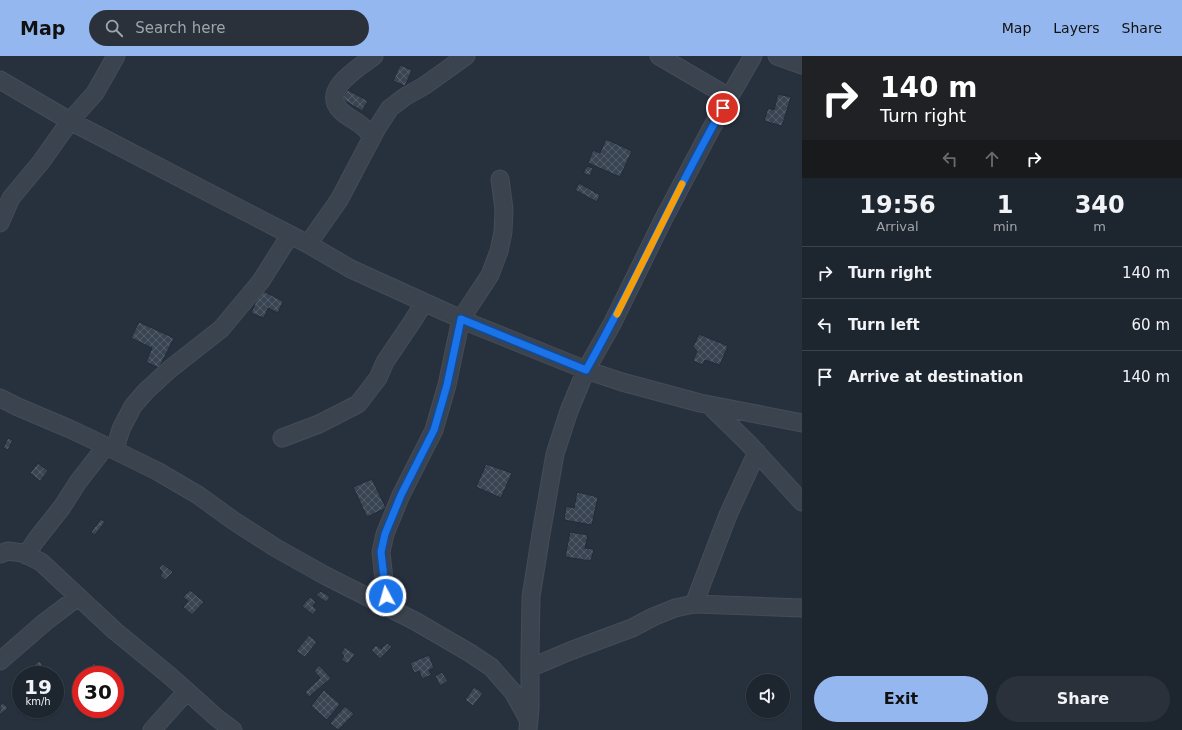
<!DOCTYPE html>
<html lang="en">
<head>
<meta charset="utf-8">
<style>
  :root { --surface:#1d252e; --page:#2a313a; --text:#f1f3f6; --muted:#a0a5aa; --line:#3b424a; --accent:#95b7f0 }
  body { margin:0; font-family:"DejaVu Sans",sans-serif; background:var(--page); color:var(--text); height:100vh; display:flex; flex-direction:column; font-size:15px; white-space:nowrap }
  * { box-sizing:border-box; margin:0 }
  p { font-size:13px; color:var(--muted) }
  .icon { flex:none; width:22px; height:22px; fill:none; stroke:currentColor; stroke-width:2; stroke-linecap:round; stroke-linejoin:round }
  .map { position:relative; flex:1; overflow:hidden }
  .drawer { display:flex; flex-direction:column; background:var(--surface); width:380px }
  .drawer>* { flex:none }
  .banner { background:#202124; color:#fff; overflow:hidden }
  .buttons { position:absolute; left:746px; top:618px; display:grid; gap:8px }
  .buttons a { display:grid; place-items:center; width:44px; height:44px; border-radius:50%; background:var(--surface); box-shadow:0 1px 3px #0004,0 0 0 1px var(--line); font-size:20px }
  .speed { position:absolute; left:12px; top:610px; display:flex; gap:8px; font-size:20px; font-weight:700; text-align:center }
  .speed>* { display:grid; place-content:center; width:52px; height:52px; border-radius:50%; background:var(--surface); box-shadow:0 1px 3px #0004,0 0 0 1px var(--line); line-height:1 }
  .speed small { font-size:10px; font-weight:400 }
  .speed .limit { border:6px solid #d22; background:#fff; color:#111 }
  .pin { position:absolute; display:grid; place-items:center; width:34px; height:34px; color:#fff; margin:-17px; border:2px solid #fff; border-radius:50%; box-shadow:0 1px 4px #0007 }
  .me { position:absolute; width:44px; margin:-22px; rotate:354deg; stroke-linejoin:round; filter:drop-shadow(0 0 3px #0008) }
  .turn { display:flex; align-items:center; gap:14px; height:84px; padding:0 12px; font-size:18px }
  .turn .icon { width:52px; height:52px; stroke-width:2.5 }
  .turn b { display:block; font-size:28px; line-height:34px }
  .lanes { display:flex; align-items:center; height:38px; padding:0 12px; background:#0003; justify-content:center; gap:20px; direction:ltr }
  .lanes .off { opacity:.35 }
  .eta { display:flex; justify-content:space-evenly; align-items:center; height:68px; text-align:center }
  .eta b { font-size:24px; font-weight:800; line-height:28px }
  .action { display:flex; gap:8px; margin-top:auto; padding:8px 12px }
  .action a { flex:1; height:46px; border-radius:24px; background:var(--accent); color:#111; font-size:16px; font-weight:800; line-height:46px; text-align:center }
  .action a+a { background:var(--page); color:var(--text) }
  ul { padding:0; list-style:none }
  li { display:flex; align-items:center; gap:12px; height:52px; padding:0 12px; border-top:1px solid var(--line) }
  li div { flex:1 }
  li b { display:block; font-size:15px }
  li em { font-style:normal }
  header { display:flex; align-items:center; gap:24px; box-sizing:border-box; height:56px; padding:0 20px; background:var(--accent); color:#111 }
  header strong { font-size:19px }
  nav { display:flex; gap:22px; margin-inline-start:auto; font-size:14px }
  .search { width:280px; height:36px; background:var(--page); display:flex; align-items:center; gap:10px; box-sizing:border-box; padding:0 14px; border-radius:22px; color:var(--muted); font-size:15px }
  main { display:flex; flex:1; min-height:0 }
  .map>svg:first-child { display:block }
  .building { fill:url(#building-cross-hatch); stroke:#222a36 }
  .lines { fill:none; stroke-linecap:round; stroke-linejoin:round }
  .street-casing { stroke:#444c58; stroke-width:19 }
  .street { stroke:#3b434e; stroke-width:17 }
  .route-casing { stroke:#114b97; stroke-width:10 }
  .route { stroke:#1a73e8; stroke-width:7 }
  .slow { stroke:#f59e0b; stroke-width:7 }
</style>
</head>
<body>
<header>
<strong>Map</strong>
<div class="search"><svg class="icon" aria-label="search" viewBox="0 0 24 24"><circle cx="10" cy="10" r="6"/><path d="M15 15l6 6"/></svg>Search here</div>
<nav><a>Map</a><a>Layers</a><a>Share</a></nav>
</header>
<main>
<div class="map">
<svg width="802" height="674" viewBox="0 0 802 674">
  <defs>
    <pattern id="building-cross-hatch" width="8" height="8" patternUnits="userSpaceOnUse"><rect width="8" height="8" fill="#3a4554"/><path d="M0 0l8 8M0 8l8-8" fill="none" stroke="#545e6b"/></pattern>
  </defs>
  <rect width="100%" height="100%" fill="#27313e"/>
  <path class="building" d="M400 9 412 14 405 30 393 25Z
    M348 34 368 45 362 55 342 43Z
    M778 38 791 41 782 70 764 65 768 52 774 54Z
    M606 83 632 95 620 121 588 107 593 94 600 97Z
    M587 110 593 112 590 120 583 117Z
    M579 127 600 139 597 146 575 134Z
    M261 234 283 245 278 257 268 252 264 262 251 257Z
    M139 266 174 282 159 312 146 306 152 292 131 282Z
    M699 278 728 290 720 309 705 304 703 309 693 305 697 295 693 291Z
    M8 382 13 384 8 394 3 392Z
    M38 407 48 415 40 425 30 417Z
    M486 408 512 417 501 442 476 431Z
    M372 423 386 452 367 461 353 431Z
    M577 436 598 441 592 469 564 464 566 450 574 452Z
    M101 463 105 466 95 479 91 476Z
    M570 476 588 479 585 492 594 493 591 505 565 501Z
    M163 508 173 516 165 524 160 520 163 516 159 512Z
    M190 534 204 546 192 559 183 551 188 545 183 541Z
    M321 535 330 541 326 546 316 539Z
    M310 541 316 546 313 550 317 553 313 559 302 550Z
    M309 579 317 586 305 601 296 595Z
    M387 587 392 591 380 603 371 594 376 589 381 593Z
    M345 591 355 598 348 608 341 604 344 600 341 597Z
    M429 599 434 612 429 614 431 619 422 623 419 615 414 617 410 607Z
    M39 605 51 619H39L38 617 35 619H31L27 615Z
    M94 607 99 612 94 617 95 619H88L85 616Z
    M319 609 331 622 309 641 305 636 320 622 314 615Z
    M442 616 448 625 440 630 435 620Z
    M474 631 483 637 473 650 465 644Z
    M324 634 340 648 327 664 311 650Z
    M3 647 8 652 0 659V649Z
    M345 650 354 658 338 674 330 667Z"/>
  <g class="lines">
    <g class="street-casing">
      <path id="street" d="M659 0 729 41
        M777 0 802 9
        M0 24 70 65 308 188 351 213 472 268 586 314 622 326 700 347 802 367
        M373 80C369 77 366 73 362 70 355 64 347 61 341 55 319 34 360 11 374 0
        M0 167 11 142 41 106 70 65 95 37 116 0
        M308 188 339 144 377 72 390 52 406 40 424 30 466 0
        M0 342 18 351 70 373 106 390 157 415 198 439 234 465 276 492 326 520 415 565 470 597 491 611 513 636 529 665
        M709 349 748 387 802 446
        M282 382 319 368 358 348 378 322 385 306 412 266 424 247
        M115 393 121 373 133 350 146 335 170 313 221 273 261 225 290 179
        M0 498 8 495 23 497 41 506 115 575 170 620 217 662 233 674
        M26 499 36 484 62 451 78 426 106 390
        M694 548 728 459 757 396
        M387 551 381 496 385 478 401 439 434 374 447 329 461 263 490 219 499 195 503 176 504 153 500 123
        M0 605 45 566 78 541
        M530 612 570 595 632 572 653 561 675 552 694 548 802 552
        M152 674 187 635
        M528 674 530 652V598L531 541 541 478 555 398 569 355 586 314 612 268 664 162 711 73 753 0"/>
    </g>
    <use href="#street" class="street"/>
  </g>
  <g class="lines">
    <g class="route-casing">
      <path id="route" d="M386 540 381 496 385 478 401 439 434 374 447 329 461 263 586 314C635 228 674 137 723 52"/>
    </g>
    <use href="#route" class="route"/>
    <path class="slow" d="M617 258 682 128"/>
  </g>
</svg>
<div class="buttons">
<a><svg class="icon" aria-label="sound" viewBox="0 0 24 24"><path d="M4 9h4l5-4v14l-5-4H4zM17 9q2 3 0 6"/></svg></a>
</div>
<div class="speed"><div>19<small>km/h</small></div><div class="limit">30</div></div>
<div class="pin" style="left:723px;top:52px;background:#d93025"><svg class="icon" aria-label="arrive" viewBox="0 0 24 24"><path d="M6 21V4h12l-3 4 3 4H6"/></svg></div>
<svg class="me" style="left:386px;top:540px" viewBox="-20 -20 40 40"><circle r="17" fill="#1a73e8" stroke="#fff" stroke-width="3"/><path d="M0-11L8 9 0 5-8 9z" fill="#fff"/></svg>
</div>
<section class="drawer">
<div class="banner">
<div class="turn"><svg class="icon" aria-label="right" viewBox="0 0 24 24"><path d="M7 20v-9h11M14 6l5 5-5 5"/></svg><div><b>140 m</b>Turn right</div></div>
<div class="lanes"><svg class="icon off" aria-label="left" viewBox="0 0 24 24"><path d="M17 20v-9H6M10 6l-5 5 5 5"/></svg><svg class="icon off" aria-label="ahead" viewBox="0 0 24 24"><path d="M12 20V5M6 11l6-6 6 6"/></svg><svg class="icon" aria-label="right" viewBox="0 0 24 24"><path d="M7 20v-9h11M14 6l5 5-5 5"/></svg></div>
</div>
<div class="eta">
<div><b>19:56</b><p>Arrival</p></div>
<div><b>1</b><p>min</p></div>
<div><b>340</b><p>m</p></div>
</div>
<ul>
<li><svg class="icon" aria-label="right" viewBox="0 0 24 24"><path d="M7 20v-9h11M14 6l5 5-5 5"/></svg><div><b>Turn right</b></div><em>140 m</em></li>
<li><svg class="icon" aria-label="left" viewBox="0 0 24 24"><path d="M17 20v-9H6M10 6l-5 5 5 5"/></svg><div><b>Turn left</b></div><em>60 m</em></li>
<li><svg class="icon" aria-label="arrive" viewBox="0 0 24 24"><path d="M6 21V4h12l-3 4 3 4H6"/></svg><div><b>Arrive at destination</b></div><em>140 m</em></li>
</ul>
<div class="action"><a>Exit</a><a>Share</a></div>
</section>
</main>
</body>
</html>
